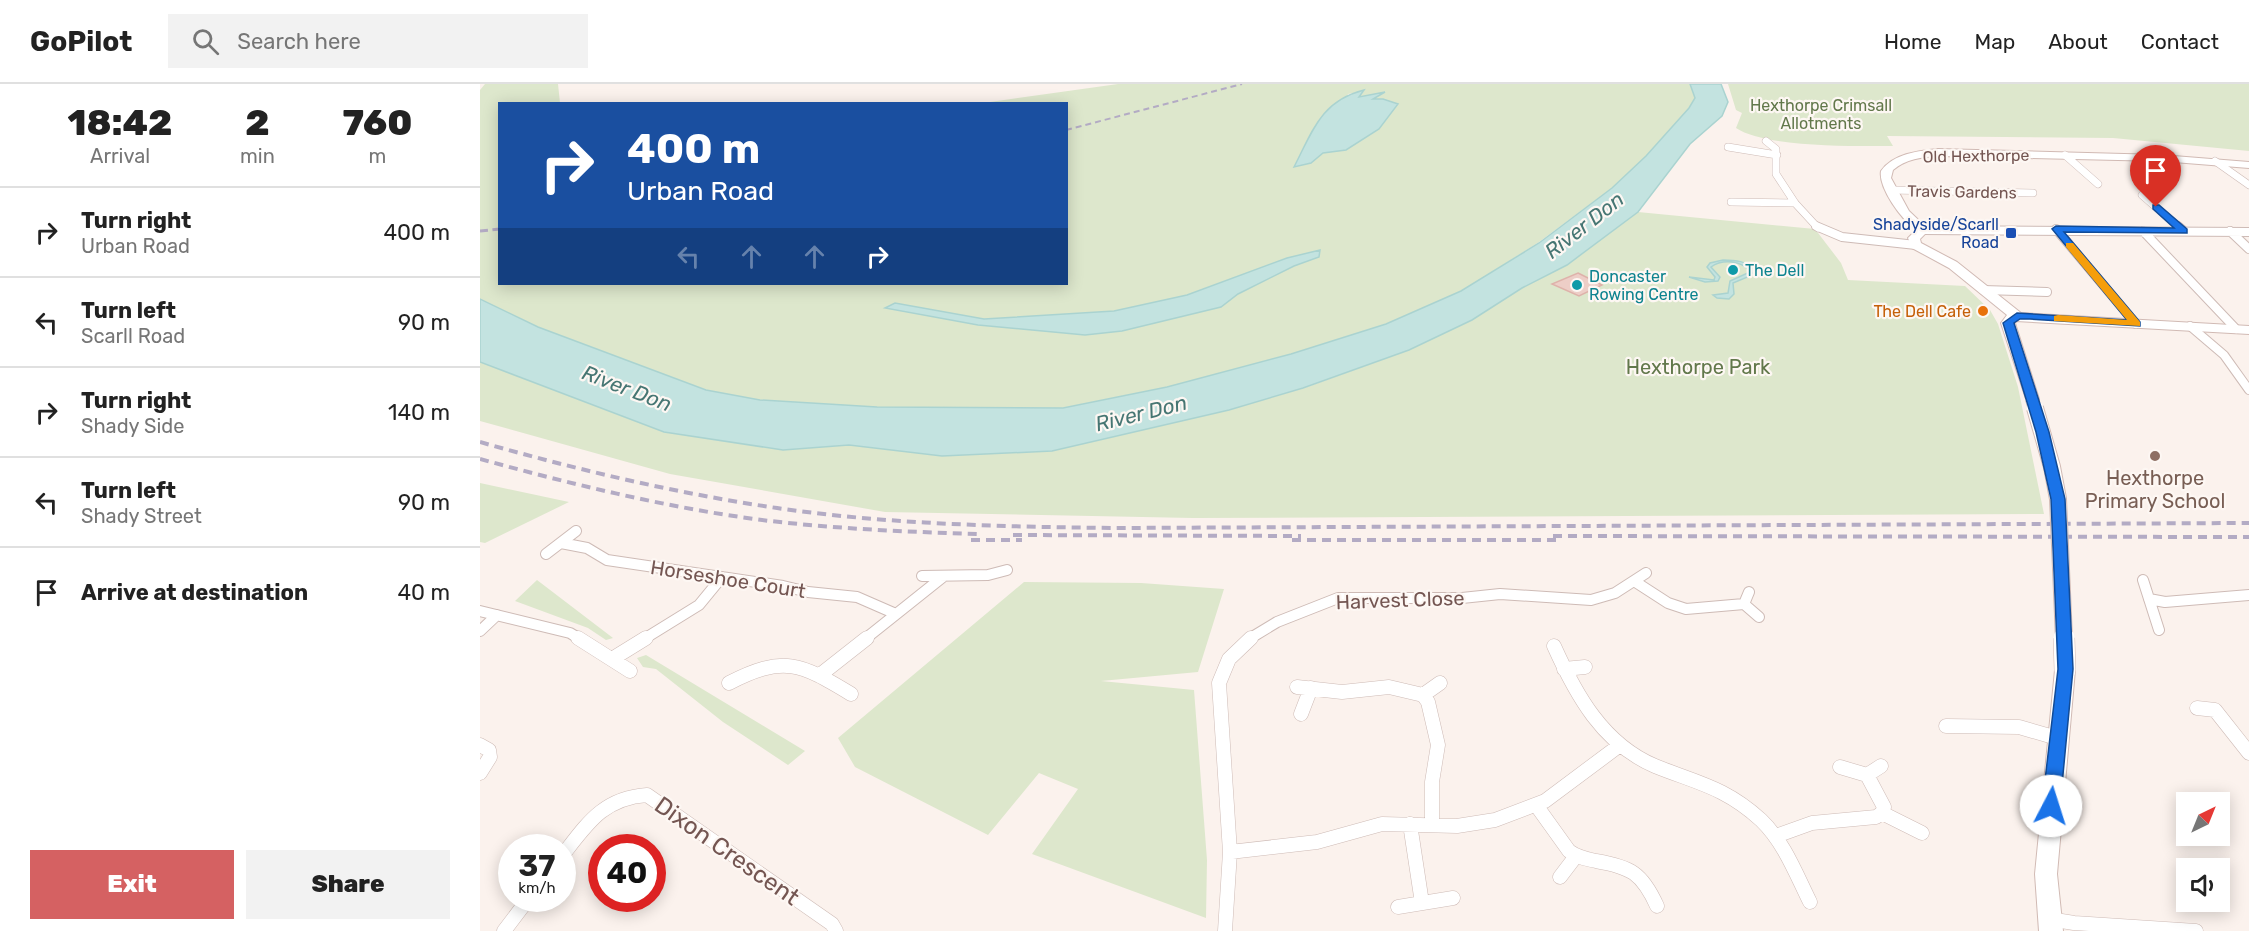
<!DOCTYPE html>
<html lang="en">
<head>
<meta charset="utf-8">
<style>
  :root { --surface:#fff; --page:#f2f2f2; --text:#222; --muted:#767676; --line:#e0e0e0; --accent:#d56162 }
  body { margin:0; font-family:Rubik,sans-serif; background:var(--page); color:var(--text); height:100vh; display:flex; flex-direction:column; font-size:22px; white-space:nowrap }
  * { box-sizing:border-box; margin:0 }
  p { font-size:20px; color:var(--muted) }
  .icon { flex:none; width:33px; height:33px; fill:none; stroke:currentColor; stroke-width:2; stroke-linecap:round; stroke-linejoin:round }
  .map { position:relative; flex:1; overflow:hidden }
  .details { display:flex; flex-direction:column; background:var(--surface); width:480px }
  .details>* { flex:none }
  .top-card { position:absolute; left:18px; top:18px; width:570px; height:183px; border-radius:0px; box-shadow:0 3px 15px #0003; background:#1a4fa0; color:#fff; overflow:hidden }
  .needle { width:39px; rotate:43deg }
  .tools { position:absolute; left:1696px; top:708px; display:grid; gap:12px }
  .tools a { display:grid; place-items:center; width:54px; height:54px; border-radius:0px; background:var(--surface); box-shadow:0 3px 15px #0003; font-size:30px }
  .speed { position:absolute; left:18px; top:750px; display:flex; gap:12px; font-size:30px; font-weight:700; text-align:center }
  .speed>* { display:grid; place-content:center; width:78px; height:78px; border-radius:50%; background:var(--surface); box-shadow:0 3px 15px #0003; line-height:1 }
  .speed small { font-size:15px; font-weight:400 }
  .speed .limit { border:9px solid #d22; background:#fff; color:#111 }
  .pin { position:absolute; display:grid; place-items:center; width:51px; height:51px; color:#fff; margin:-62px -26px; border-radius:50% 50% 50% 0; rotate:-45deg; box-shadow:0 0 6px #0007 }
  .pin .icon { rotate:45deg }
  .me { position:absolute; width:66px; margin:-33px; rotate:5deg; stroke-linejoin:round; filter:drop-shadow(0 0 4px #0008) }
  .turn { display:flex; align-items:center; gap:21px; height:126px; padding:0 30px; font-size:27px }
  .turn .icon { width:78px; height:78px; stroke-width:2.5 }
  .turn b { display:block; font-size:42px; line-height:51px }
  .lanes { display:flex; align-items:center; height:57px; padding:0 30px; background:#0003; justify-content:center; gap:30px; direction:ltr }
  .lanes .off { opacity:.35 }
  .eta { display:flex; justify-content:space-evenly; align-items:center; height:102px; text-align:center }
  .eta b { font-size:36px; font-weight:800; line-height:42px }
  .cta { display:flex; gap:12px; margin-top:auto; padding:12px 30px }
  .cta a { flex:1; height:69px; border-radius:0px; background:var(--accent); color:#fff; font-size:24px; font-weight:800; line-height:69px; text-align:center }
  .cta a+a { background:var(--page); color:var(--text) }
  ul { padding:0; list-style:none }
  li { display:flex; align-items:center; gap:18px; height:90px; padding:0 30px; border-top:2px solid var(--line) }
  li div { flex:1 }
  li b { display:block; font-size:22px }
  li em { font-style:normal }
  header { display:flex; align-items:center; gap:36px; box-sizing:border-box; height:84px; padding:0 30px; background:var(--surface); border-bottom:2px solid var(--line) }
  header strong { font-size:28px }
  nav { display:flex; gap:33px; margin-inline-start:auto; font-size:21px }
  .search { width:420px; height:54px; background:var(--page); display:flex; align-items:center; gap:15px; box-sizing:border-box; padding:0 21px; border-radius:0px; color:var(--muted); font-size:22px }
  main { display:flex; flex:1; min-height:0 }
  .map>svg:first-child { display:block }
  .green { fill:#dde7cc; fill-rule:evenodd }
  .water { fill:#c3e3e0; stroke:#aad3d0; stroke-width:1.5 }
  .building { fill:#edcec7; stroke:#deb2aa; stroke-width:1.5 }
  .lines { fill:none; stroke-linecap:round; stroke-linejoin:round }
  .street-far3-casing { stroke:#cebbb6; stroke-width:8 }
  .street-far2-casing { stroke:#cebbb6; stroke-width:10 }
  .street-far1-casing { stroke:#cebbb6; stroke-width:12 }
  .street-casing { stroke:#cebbb6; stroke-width:15 }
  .secondary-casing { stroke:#d1bab4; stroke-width:2 }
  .street-far3 { stroke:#fff; stroke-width:7 }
  .street-far2 { stroke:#fff; stroke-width:8 }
  .street-far1 { stroke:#fff; stroke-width:10 }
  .street { stroke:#fff; stroke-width:14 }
  .secondary { fill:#fff; fill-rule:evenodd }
  .rail-far2 { stroke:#b3abc4; stroke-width:2; stroke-dasharray:6 4; stroke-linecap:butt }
  .rail-far1 { stroke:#b3abc4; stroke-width:3; stroke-dasharray:8 4.5; stroke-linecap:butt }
  .rail { stroke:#b3abc4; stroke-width:4; stroke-dasharray:9 6; stroke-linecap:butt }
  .secondary-bridge-far2-casing { stroke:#d1bab4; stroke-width:14; stroke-linecap:butt }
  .secondary-bridge-far1-casing { stroke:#d1bab4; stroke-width:18; stroke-linecap:butt }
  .secondary-bridge-casing { stroke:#d1bab4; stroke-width:22; stroke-linecap:butt }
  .secondary-bridge-far2 { stroke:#fff; stroke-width:13 }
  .secondary-bridge-far1 { stroke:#fff; stroke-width:16 }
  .secondary-bridge { stroke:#fff; stroke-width:21 }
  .route { fill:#1a73e8; stroke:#114b97; stroke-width:1.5 }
  .slow { fill:#f59e0b }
  .transit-dot { fill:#1a4fb4; stroke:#fdf7f3; stroke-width:2 }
  .culture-dot { fill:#0f9aa8; stroke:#fdf7f3; stroke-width:2 }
  .food-dot { fill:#e8710a; stroke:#fdf7f3; stroke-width:2 }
  .education-dot { fill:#8d6e63; stroke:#fdf7f3; stroke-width:2 }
  .labels { text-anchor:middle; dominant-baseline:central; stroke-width:4.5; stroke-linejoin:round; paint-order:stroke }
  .far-park-label { font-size:16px; fill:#62784b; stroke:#fdf7f3 }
  .far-street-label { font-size:16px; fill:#745652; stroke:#fdf7f3 }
  .far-transit-label { font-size:16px; fill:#164399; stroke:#fdf7f3; text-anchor:end }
  .far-culture-label { font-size:16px; fill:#0d838f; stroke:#fdf7f3; text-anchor:start }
  .far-food-label { font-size:16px; fill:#c56008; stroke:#fdf7f3; text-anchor:end }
  .park-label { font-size:20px; fill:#62784b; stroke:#fdf7f3 }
  .education-label { font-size:20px; fill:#785e54; stroke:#fdf7f3 }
  .street-label { font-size:20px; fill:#745652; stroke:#fdf7f3 }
  .water-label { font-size:21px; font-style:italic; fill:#467673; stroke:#fdf7f3 }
  .near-street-label { font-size:24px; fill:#745652; stroke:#fdf7f3 }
</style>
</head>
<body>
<header>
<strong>GoPilot</strong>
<div class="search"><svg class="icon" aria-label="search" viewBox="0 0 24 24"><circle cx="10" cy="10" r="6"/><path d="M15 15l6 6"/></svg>Search here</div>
<nav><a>Home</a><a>Map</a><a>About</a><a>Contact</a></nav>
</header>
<main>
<section class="details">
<div class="eta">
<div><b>18:42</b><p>Arrival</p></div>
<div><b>2</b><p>min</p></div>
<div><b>760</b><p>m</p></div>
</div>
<ul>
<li><svg class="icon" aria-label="right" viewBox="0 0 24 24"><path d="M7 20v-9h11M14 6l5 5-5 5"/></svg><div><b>Turn right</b><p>Urban Road</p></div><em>400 m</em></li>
<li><svg class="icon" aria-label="left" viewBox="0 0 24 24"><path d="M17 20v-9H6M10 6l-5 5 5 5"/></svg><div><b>Turn left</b><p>Scarll Road</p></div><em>90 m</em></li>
<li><svg class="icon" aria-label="right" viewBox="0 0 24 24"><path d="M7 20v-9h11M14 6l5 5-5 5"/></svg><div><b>Turn right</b><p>Shady Side</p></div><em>140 m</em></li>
<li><svg class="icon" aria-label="left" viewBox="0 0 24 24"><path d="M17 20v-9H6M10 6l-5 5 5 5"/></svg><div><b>Turn left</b><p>Shady Street</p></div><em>90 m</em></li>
<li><svg class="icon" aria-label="arrive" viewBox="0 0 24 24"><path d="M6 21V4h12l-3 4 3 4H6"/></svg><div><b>Arrive at destination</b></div><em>40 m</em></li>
</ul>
<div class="cta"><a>Exit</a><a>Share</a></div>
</section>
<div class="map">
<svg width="1769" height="847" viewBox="0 0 1769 847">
  <rect width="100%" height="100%" fill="#fbf2ed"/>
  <path class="green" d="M5 0H78L80 19 20 20V200H586V20L503 19 638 0H1210L1215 14 1209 24 1166 72 1132 104 1059 158 982 207 906 240 811 270 687 303 582 324 397 323 280 316 226 306 58 243 3 218 0 215V6ZM884 7 878 14 902 9 892 15H903L918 20C897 48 879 64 843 69L868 10Z
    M1248 0H1769V67L1633 54 1407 52 1413 62C1376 62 1286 64 1256 44L1262 29 1256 26Z
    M1158 128 1335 145 1361 179 1368 196 1485 202 1510 226 1518 240 1538 303 1564 430 713 434 405 428 190 390 0 337V278L184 348 303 366 369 361 462 372 572 367 749 326 827 303 929 266 992 236 1042 204 1087 181Z
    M0 399 89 418 5 459 0 458Z
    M57 496 133 554 126 556 108 544 35 517Z
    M544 498 661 499 744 505 718 588 621 597 714 606 727 776 726 834 552 770 598 705 559 689 508 751 375 683 358 654Z
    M166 571 325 667 308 681 243 638 176 585 163 583 157 574Z"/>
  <path class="water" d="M1210 0H1241L1248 18 1242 32 1210 60 1158 128 1087 181 1042 204 992 236 929 266 823 304 749 326 572 367 462 372 369 361 303 366 184 348 0 278V215L58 243 226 306 280 316 397 323 583 324 687 303 811 270 906 240 981 207 1059 159 1132 104 1166 72 1209 24 1215 14Z
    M884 6 879 13 905 8 893 15H903L918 20 899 45 866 66 843 69 831 79 814 83C833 46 841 17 884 6Z
    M840 166 839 173 814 182 758 210 741 223 642 247 605 251 498 241 405 224 415 219 504 235 634 227 707 211 807 174Z
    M1243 176C1255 176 1267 177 1275 186L1270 192 1253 199 1254 210 1249 215 1237 214 1233 211 1248 209 1250 197 1270 188C1262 176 1242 175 1231 183L1240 193 1238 197 1225 198 1209 193 1234 196 1235 193 1227 183 1230 179Z"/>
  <path class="building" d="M1098 189 1122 201 1099 212 1072 200Z"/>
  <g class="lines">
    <g class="street-far3-casing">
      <path id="street-far3" d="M1286 57 1296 65V90L1315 119 1338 144
        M1248 63 1297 71
        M1585 71 1618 100
        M1735 77 1769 101
        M1411 106 1553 109
        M1662 111 1700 144
        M1251 118 1315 119"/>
    </g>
    <g class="street-far2-casing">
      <path id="street-far2" d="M1336 142 1362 153 1436 161
        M1698 142 1704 147
        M1576 145 1656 240
        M1443 146 1769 148
        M1663 147 1756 245
        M1750 147 1769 165
        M1503 206 1567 208
        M1710 242 1744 271 1769 306"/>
    </g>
    <g class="street-far1-casing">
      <path id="street-far1" d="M81 459 107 464 127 476 303 502 328 508 377 513 416 530
        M66 470 96 447
        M442 492 508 491 527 486
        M1663 496 1679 546
        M1154 497 1188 519 1206 525 1264 520
        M1269 508 1264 520 1279 533
        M1669 515 1685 518 1769 511
        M0 527 90 549 100 555
        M0 547 17 531
        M164 555 219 521 242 493
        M385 555 464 492
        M769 555 797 538 858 514H982L1020 510 1111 516 1135 509 1166 489"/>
    </g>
    <g class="street-casing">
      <path id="street" d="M98 554 150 587
        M1074 562C1096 611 1123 660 1175 682 1217 699 1245 703 1281 736 1304 758 1316 790 1330 818
        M132 575 166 554
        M1084 585 1105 583
        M340 591 387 554
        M249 599C304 571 320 579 371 610
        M817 603 862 608 909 603 943 611 948 618 958 661 952 698V741
        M943 611 960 599
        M1717 624 1735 626 1769 669
        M821 630 831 604
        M1466 642 1539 643 1577 654
        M0 661 9 666 10 673 0 689
        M1360 683 1387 691 1401 682
        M1056 721 1089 767C1097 773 1106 775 1116 777 1151 783 1162 789 1177 822
        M1402 729 1442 749
        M930 740 942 819
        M1296 752 1332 739 1396 733 1402 729 1404 723 1387 691
        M750 768 837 758 902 740 977 742 1015 736 1065 717 1140 661
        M82 772C107 740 123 714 167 711L352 840 356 847
        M1080 793 1096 772
        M918 823 973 814
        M1569 835 1594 839 1716 847
        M24 847 49 814
        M745 847 750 768 739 599 749 575 771 554"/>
    </g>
    <g class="secondary-casing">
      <path id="secondary" d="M1458 65 1681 71 1769 78V84L1681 77 1458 72C1442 73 1426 75 1413 86L1411 94 1429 127 1449 146 1440 155 1441 159 1477 178 1541 229 1769 242V250L1536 237 1535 239 1559 315 1557 318H1547L1521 239 1527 231 1469 184 1432 164 1428 154 1436 146C1422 136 1398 104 1401 87 1414 69 1439 67 1458 65Z
        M1585 579 1592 581 1595 586 1577 790 1583 847H1559L1555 790 1575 586 1578 581Z"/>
    </g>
    <use href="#street-far3" class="street-far3"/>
    <use href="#street-far2" class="street-far2"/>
    <use href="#street-far1" class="street-far1"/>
    <use href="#street" class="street"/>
    <use href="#secondary" class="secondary"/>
    <path class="rail-far2" d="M586 46 762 0"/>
    <path class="rail-far1" d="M0 147 20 145"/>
    <path class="rail" d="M0 358C116 391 233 418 352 431 446 441 540 443 635 444L1769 439
      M0 375C95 401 192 425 290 437 360 445 430 448 500 450
      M533 451 821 452
      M1073 452 1769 453
      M491 456H542
      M812 456H1082"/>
    <g class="secondary-bridge-far2-casing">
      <path id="secondary-bridge-far2" d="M1552 315 1555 325"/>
    </g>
    <g class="secondary-bridge-far1-casing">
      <path id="secondary-bridge-far1" d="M1555 324 1572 383 1578 415 1584 555"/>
    </g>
    <g class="secondary-bridge-casing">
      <path id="secondary-bridge" d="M1584 554 1585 586"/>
    </g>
    <use href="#secondary-bridge-far2" class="secondary-bridge-far2"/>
    <use href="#secondary-bridge-far1" class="secondary-bridge-far1"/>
    <use href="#secondary-bridge" class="secondary-bridge"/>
  </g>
  <path class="route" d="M1673 121H1679L1707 145V149L1584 148 1660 238V242L1550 235H1540L1534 239 1569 348 1585 415 1593 585 1580 722 1578 727 1571 730 1565 727 1562 722 1578 585 1571 415 1556 348 1523 239 1537 229 1647 236 1572 145 1576 142 1694 144 1673 125Z"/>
  <path class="slow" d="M1586 159H1593L1660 238V242L1574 237V232L1578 231 1647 236 1586 163Z"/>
  <rect class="transit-dot" x="1525" y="143" width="12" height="12" rx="3"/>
  <g class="culture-dot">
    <circle cx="1253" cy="186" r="6"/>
    <circle cx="1097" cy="201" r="6"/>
  </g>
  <circle class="food-dot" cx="1503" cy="227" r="6"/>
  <circle class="education-dot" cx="1675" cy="372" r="6"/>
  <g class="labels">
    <g class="far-park-label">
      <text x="1341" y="21">Hexthorpe Crimsall<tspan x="1341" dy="18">Allotments</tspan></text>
    </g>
    <g class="far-street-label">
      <text transform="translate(1496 72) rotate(-1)">Old Hexthorpe</text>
      <text transform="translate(1482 108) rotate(1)">Travis Gardens</text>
    </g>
    <g class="far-transit-label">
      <text x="1519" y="140">Shadyside/Scarll<tspan x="1519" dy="18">Road</tspan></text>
    </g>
    <g class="far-culture-label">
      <text x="1265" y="186">The Dell</text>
      <text x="1109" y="192">Doncaster<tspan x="1109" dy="18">Rowing Centre</tspan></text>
    </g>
    <g class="far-food-label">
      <text x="1491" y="227">The Dell Cafe</text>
    </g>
    <g class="park-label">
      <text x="1218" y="283">Hexthorpe Park</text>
    </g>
    <g class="education-label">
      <text x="1675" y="394">Hexthorpe<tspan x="1675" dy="23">Primary School</tspan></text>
    </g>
    <g class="street-label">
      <text transform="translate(248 495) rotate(9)">Horseshoe Court</text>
      <text transform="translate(920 516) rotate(-2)">Harvest Close</text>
    </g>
    <g class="water-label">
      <text transform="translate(1104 141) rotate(-38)">River Don</text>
      <text transform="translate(147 304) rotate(21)">River Don</text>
      <text transform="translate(661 329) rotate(-14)">River Don</text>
    </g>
    <g class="near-street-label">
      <text transform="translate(247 767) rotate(35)">Dixon Crescent</text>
    </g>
  </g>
</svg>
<div class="tools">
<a><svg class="needle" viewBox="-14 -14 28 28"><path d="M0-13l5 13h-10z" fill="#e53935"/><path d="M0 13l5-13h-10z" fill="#767676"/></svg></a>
<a><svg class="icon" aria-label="sound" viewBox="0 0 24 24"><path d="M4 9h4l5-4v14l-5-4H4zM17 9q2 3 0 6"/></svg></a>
</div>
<div class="speed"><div>37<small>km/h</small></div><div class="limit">40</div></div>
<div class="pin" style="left:1676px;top:123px;background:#d93025"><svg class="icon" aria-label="arrive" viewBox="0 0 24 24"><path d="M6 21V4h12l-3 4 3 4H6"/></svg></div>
<svg class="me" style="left:1571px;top:722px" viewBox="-20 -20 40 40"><circle r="19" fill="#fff"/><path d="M0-13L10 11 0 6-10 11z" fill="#1a73e8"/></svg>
<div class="top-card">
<div class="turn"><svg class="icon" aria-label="right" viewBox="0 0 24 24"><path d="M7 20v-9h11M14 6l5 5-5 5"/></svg><div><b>400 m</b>Urban Road</div></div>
<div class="lanes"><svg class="icon off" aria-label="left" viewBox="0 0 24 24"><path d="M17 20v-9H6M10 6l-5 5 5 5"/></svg><svg class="icon off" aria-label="ahead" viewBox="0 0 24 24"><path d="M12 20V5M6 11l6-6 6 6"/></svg><svg class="icon off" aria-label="ahead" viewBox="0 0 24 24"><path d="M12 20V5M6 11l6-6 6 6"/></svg><svg class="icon" aria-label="right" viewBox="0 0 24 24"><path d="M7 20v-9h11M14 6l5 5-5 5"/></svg></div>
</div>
</div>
</main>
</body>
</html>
